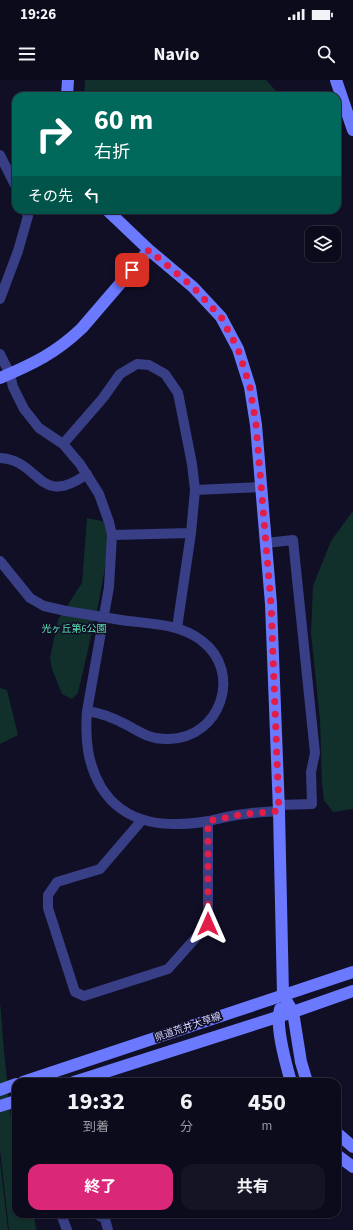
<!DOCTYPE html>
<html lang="ja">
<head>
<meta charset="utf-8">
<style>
  :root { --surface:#0c0b1c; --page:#151425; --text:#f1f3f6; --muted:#9a9ba3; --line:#2c2b3b; --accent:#db2777 }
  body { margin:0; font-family:"Source Sans 3","Noto Sans JP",sans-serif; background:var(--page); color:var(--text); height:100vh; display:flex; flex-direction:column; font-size:15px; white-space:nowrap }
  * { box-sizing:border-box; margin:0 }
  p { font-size:13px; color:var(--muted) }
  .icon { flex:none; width:22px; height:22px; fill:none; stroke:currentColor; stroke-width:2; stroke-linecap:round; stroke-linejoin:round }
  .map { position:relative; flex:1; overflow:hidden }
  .panel { position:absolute; left:12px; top:998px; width:329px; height:140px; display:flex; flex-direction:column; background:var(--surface); border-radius:12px; box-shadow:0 1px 3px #0004,0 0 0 1px var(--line) }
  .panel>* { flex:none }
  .hud { position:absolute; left:12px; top:12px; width:329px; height:122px; border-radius:12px; box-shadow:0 1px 3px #0004,0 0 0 1px var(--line); background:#00695c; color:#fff; overflow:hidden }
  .buttons { position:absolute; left:305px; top:146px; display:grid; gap:8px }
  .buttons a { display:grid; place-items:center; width:36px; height:36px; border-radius:8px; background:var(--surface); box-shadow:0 1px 3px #0004,0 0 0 1px var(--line); font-size:20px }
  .pin { position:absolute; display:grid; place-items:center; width:34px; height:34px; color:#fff; margin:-17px; border-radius:8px; box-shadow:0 2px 6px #0006 }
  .me { position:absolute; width:44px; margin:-22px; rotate:0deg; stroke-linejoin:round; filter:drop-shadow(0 0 3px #0008) }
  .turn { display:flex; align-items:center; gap:14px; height:84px; padding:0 16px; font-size:18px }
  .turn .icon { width:52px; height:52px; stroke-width:2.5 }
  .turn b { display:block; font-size:28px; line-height:34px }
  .then { display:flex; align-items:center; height:38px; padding:0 16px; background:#0003; gap:8px; font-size:15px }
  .eta { display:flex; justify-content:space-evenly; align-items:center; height:68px; text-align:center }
  .eta b { font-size:24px; font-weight:700; line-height:28px }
  .action { display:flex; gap:8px; margin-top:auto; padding:8px 16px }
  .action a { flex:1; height:46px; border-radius:12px; background:var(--accent); color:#fff; font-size:16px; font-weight:700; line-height:46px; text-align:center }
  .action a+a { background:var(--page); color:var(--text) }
  .status { display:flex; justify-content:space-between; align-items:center; height:28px; padding:0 20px; background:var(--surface); direction:ltr }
  .status svg { height:11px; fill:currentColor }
  header { display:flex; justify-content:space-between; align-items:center; height:52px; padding:0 16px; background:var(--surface); font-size:18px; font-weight:700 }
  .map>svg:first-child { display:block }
  .green { fill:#11302b }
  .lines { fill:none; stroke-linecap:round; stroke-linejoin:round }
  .street { stroke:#393f86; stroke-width:10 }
  .secondary { stroke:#6b79ff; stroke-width:12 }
  .street-bridge { stroke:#393f86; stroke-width:10 }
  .route { stroke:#e11d48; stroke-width:7; stroke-dasharray:0 12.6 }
  .labels { text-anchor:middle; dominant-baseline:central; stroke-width:3.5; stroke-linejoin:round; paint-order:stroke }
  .park-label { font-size:10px; fill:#5de2b1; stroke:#100f26 }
  .street-label { font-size:10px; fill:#d4d4ff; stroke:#100f26 }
</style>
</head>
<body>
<div class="status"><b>19:26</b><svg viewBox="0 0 49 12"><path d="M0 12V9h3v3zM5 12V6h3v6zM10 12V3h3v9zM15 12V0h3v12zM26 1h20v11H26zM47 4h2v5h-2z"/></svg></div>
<header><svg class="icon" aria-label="menu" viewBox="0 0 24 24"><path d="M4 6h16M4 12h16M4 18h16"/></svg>Navio<svg class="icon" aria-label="search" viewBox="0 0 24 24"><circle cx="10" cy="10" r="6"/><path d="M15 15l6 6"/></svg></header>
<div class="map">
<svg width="353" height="1150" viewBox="0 0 353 1150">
  <rect width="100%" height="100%" fill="#100f26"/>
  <path class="green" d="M85 0H266L277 12 279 16H84Z
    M352 432H353V729L333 732 324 720 322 703 320 640 311 553 313 506 331 461Z
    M87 438 106 442 108 471 98 526 78 613 72 619 62 614 52 589 50 578 58 540 82 503Z
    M0 608 7 610 18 655 0 664Z
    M0 921 4 971 14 1070 16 1073V1134H34L36 1150H9L0 1070Z
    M0 1081 8 1150H0Z"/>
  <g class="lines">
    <path class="street" d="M0 75 16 107
      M0 219 18 171 28 136 25 130
      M0 274 10 294 13 307 24 329 39 348 63 364 80 384 99 414 109 442 112 455 109 507 87 631C85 658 87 683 101 707 125 746 168 748 209 741 221 738 233 735 245 734 256 732 268 732 279 731
      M63 364 103 318 120 294 137 284 149 285 165 294 178 313 192 384 195 410 191 453 177 548
      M0 378C41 380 38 429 87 394
      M195 410 261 407
      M112 455 191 453
      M266 463 293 460 315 673 311 692 312 724 278 725
      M0 481 30 518 44 526 66 531
      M87 631C101 633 114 638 127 645 141 653 152 660 169 659 221 658 243 592 202 561 180 543 148 544 121 540
      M142 740 100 789 57 802 48 815V828L75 912 84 916 168 889 208 844V741
      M61 1134 67 1150
      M96 1134 105 1139 108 1150"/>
    <path class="secondary" d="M336 0 353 50
      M67 16 68 0
      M107 130 149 170 193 207 221 237 238 269 250 307 256 345 271 524 279 731 283 915 293 932 301 982 307 1002
      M0 298C33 284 56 273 82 248L149 170
      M280 929C275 947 286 984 291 1002
      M23 1002 353 892
      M74 1002 293 932 353 911
      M0 1010 16 1004
      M0 1026 16 1021
      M337 1053 353 1067
      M337 1075 353 1087"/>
    <path class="street-bridge" d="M66 531 121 540"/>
  </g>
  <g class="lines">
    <path class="route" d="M132 190 149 170 193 207 221 237 238 269 250 307 256 345 271 524 279 731 244 734 208 741V844"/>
  </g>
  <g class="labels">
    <g class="park-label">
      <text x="74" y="549">光ヶ丘第6公園</text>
    </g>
    <g class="street-label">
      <text transform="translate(188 947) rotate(-19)">県道荒井大草線</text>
    </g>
  </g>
</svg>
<div class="buttons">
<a><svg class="icon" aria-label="layers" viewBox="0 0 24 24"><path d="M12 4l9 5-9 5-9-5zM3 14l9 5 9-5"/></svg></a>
</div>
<div class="pin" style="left:132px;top:190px;background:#d93025"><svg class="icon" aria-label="arrive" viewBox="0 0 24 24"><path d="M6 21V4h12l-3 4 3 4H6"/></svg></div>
<svg class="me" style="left:208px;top:844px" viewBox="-20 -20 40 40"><path d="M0-17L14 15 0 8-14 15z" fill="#e11d48" stroke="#fff" stroke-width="4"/></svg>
<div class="hud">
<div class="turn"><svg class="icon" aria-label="right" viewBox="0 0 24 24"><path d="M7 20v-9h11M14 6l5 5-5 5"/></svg><div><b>60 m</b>右折</div></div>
<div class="then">その先<svg class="icon" aria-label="left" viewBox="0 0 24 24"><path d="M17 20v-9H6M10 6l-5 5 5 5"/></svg></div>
</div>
<section class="panel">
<div class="eta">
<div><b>19:32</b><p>到着</p></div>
<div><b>6</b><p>分</p></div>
<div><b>450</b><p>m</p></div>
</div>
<div class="action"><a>終了</a><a>共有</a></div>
</section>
</div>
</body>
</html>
